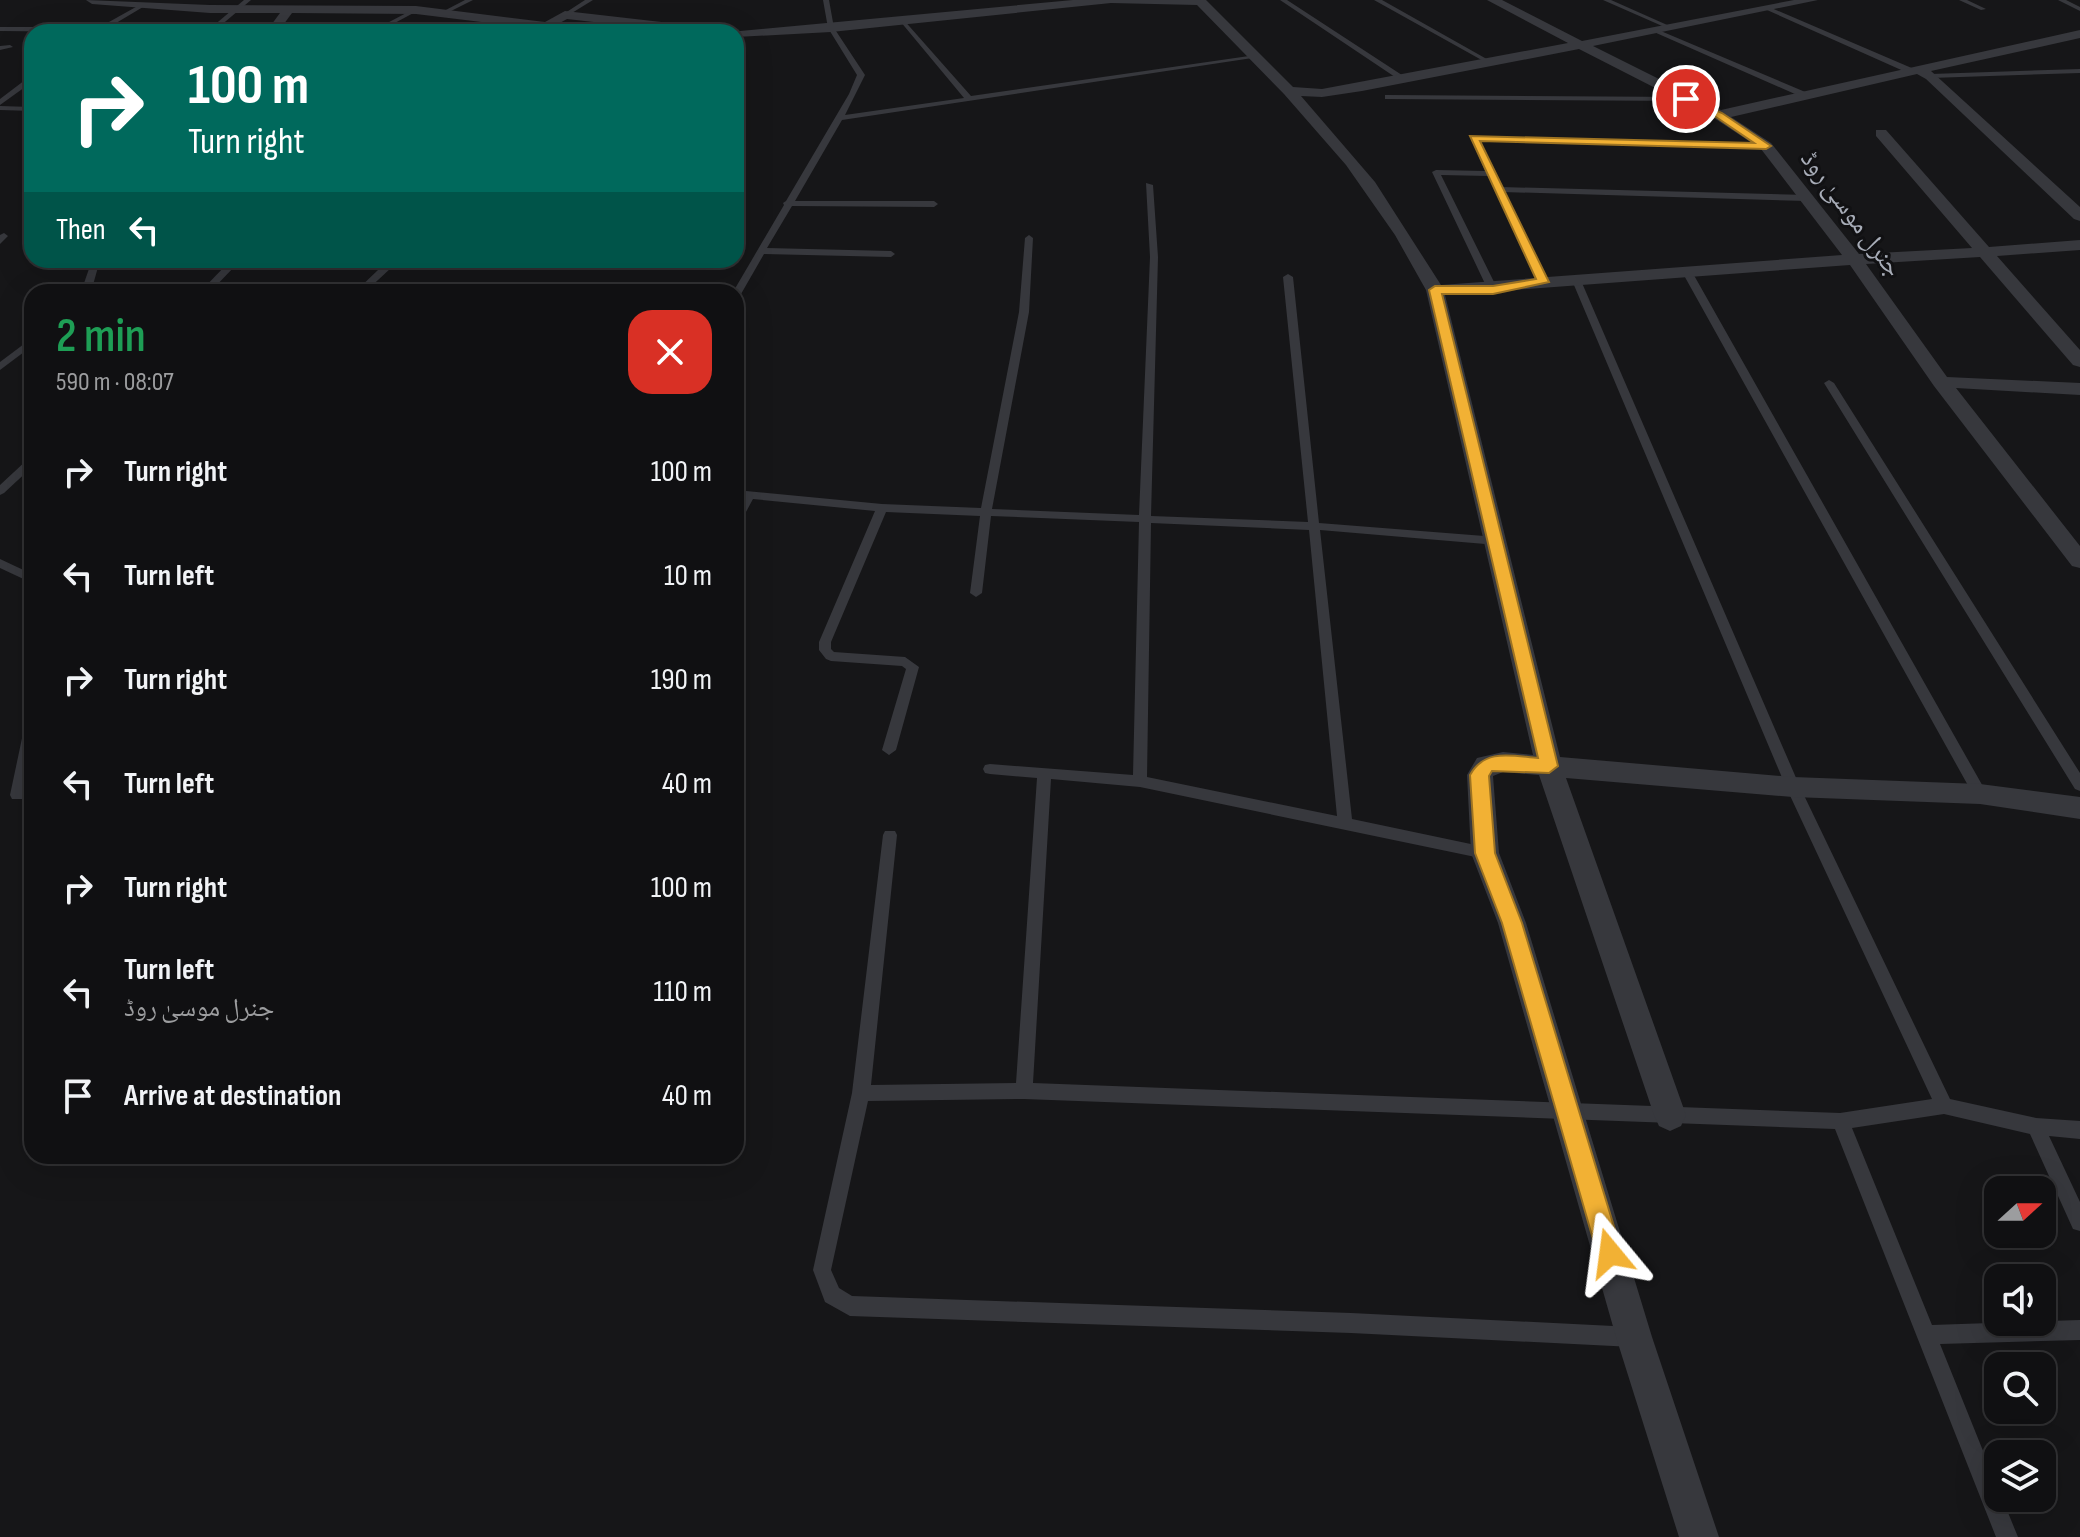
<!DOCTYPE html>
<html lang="en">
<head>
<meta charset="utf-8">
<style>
  :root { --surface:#101012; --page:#1e1e20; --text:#f1f3f6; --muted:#9c9d9f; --line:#303032 }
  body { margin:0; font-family:"Sofia Sans Condensed","Noto Naskh Arabic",sans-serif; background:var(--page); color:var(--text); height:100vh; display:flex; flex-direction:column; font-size:30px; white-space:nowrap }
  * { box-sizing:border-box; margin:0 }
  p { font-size:26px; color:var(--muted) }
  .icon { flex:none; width:44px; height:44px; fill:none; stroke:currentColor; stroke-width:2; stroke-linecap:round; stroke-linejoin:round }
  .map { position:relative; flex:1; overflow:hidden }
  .sheet { position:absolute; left:24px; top:284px; width:720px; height:880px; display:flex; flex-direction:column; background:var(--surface); border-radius:24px; box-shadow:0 8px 32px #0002,0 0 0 2px var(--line) }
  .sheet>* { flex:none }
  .top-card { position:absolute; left:24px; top:24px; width:720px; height:244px; border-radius:24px; box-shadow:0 8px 32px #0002,0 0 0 2px var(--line); background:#00695c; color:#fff; overflow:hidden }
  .needle { width:52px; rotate:69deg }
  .tools { position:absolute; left:1984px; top:1176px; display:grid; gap:16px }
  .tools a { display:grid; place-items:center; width:72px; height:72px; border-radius:16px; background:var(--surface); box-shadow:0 8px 32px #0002,0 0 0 2px var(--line); font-size:40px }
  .pin { position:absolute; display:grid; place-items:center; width:68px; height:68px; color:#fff; margin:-34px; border:4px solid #fff; border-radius:50%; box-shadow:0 2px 8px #0007 }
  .me { position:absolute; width:88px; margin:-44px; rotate:344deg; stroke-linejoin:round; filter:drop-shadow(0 0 6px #0008) }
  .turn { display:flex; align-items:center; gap:28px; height:168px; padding:0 32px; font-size:36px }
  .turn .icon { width:104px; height:104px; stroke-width:2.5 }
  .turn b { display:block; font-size:56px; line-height:68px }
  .then { display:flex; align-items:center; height:76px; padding:0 32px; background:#0003; gap:16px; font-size:30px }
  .round { display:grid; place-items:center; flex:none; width:84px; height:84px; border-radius:24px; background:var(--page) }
  .overview { display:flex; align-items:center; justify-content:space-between; height:136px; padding:0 32px }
  h1 { font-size:48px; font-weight:600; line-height:60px; color:#1e9e55 }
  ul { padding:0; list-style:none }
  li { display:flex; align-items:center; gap:24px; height:104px; padding:0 32px }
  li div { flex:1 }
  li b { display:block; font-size:30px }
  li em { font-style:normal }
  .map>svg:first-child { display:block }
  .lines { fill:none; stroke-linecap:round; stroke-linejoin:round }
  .service { fill:#37383d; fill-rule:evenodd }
  .minor { fill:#37383d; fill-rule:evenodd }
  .route { fill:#f2b134; stroke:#9d7322; stroke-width:2 }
  .labels { text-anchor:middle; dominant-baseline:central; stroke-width:6; stroke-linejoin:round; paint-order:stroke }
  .far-street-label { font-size:26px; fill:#a8adb8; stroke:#111113 }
</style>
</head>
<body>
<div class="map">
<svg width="2080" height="1537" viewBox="0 0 2080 1537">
  <rect width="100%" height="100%" fill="#161618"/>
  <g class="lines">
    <path class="service" d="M244 0H251L213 32H206Z
      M465 0H473L445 14 440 13Z
      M585 0H593L567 16 562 15Z
      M823 0H829L834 28 865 75 845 115 964 98 900 21 902 18 971 96 1256 55 1259 57 842 120 795 201H934L938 204 934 207 792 206 767 248 891 251 895 254 891 257 764 254 741 294 736 297V292H733L784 205 783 203 786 201 849 94 857 75 828 28Z
      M1280 0H1287L1408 79 1401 81Z
      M1374 0H1382L1492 62 1487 63Z
      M1603 0H1611L1674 28 1669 29Z
      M1959 0H1967L1986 9 1981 10Z
      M2058 0H2066L2080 7V11Z
      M143 3 148 4 101 32 0 31V27H100Z
      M1769 7 1914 69 1915 71 1908 73 1767 10Z
      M414 9 419 10 378 32H370Z
      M1656 29 1810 94 1811 96 1804 98 1654 32Z
      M0 46 10 45 13 47 0 50Z
      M2080 69V73L1931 78 1927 76 1931 74Z
      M29 77H32V82L0 105V99Z
      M1388 95 1686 97 1690 99 1686 101 1385 99V95Z
      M0 106 32 107V111L0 110Z
      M1470 136 1766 144H1769V148L1478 140 1501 187 1807 195 1811 198 1807 201 1503 192 1548 282 1543 285 1538 282 1488 176 1441 175 1498 290 1493 293 1488 290 1432 172 1436 170 1485 171Z
      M1146 183 1153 185 1158 257 1151 516 1308 522 1283 277 1288 274 1293 277 1319 523 1497 537 1503 541 1497 545 1320 530 1352 819 1485 847 1490 849 1492 853 1490 857 1485 859 1140 787 1051 779 1033 1083 1840 1113 1932 1099 1786 787 1571 278 1579 276 1800 787 1950 1099 2036 1118 2080 1121V1139L2049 1136 2080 1202V1231L2073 1229 2030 1134 1944 1114 1852 1128 1932 1325 2080 1320V1340L1940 1344 1998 1488V1498H2002L2018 1537H1996L1835 1129 1024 1099 868 1101 831 1270 839 1288 852 1296 1351 1313 1633 1327 1640 1330 1643 1337 1640 1344 1633 1347 1351 1333 850 1316 825 1302 813 1270 852 1093 883 835 885 831H895L897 835 871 1085 1016 1083 1037 778 990 774 985 773 983 769 985 765 990 764 1133 775 1139 522 991 516 982 593 976 597 970 593 980 516 886 512 831 642V649L834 652 905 657 919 667 896 750 889 755 882 750 906 669 902 666 831 661 826 659 819 650V642L875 511 753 499 740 523 736 524V509L742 498H736V490L882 504 981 508 1019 312 1025 238 1029 235 1033 238 1029 312 992 509 1139 515 1150 257ZM1151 523 1309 530 1337 816 1147 777Z
      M4 233 8 236 0 244V235Z
      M92 260H100L91 292H81Z
      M185 260H255L386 265 391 268 365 292H355L378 270 236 265 210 292H200L227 264 189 263Z
      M1686 267 1691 270 1985 790 1987 794 1985 798H1975L1681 270Z
      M32 338V346L0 370V362Z
      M1829 380 1834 383 2080 773V791L2075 789 1824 383Z
      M32 458V467L4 493 0 495V485L28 459Z
      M0 559 32 574V583L0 568Z
      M32 719V757L24 795 22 799H12L10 795 25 724Z"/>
    <path class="minor" d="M86 0 210 5 416 6 545 22 565 11 714 28 720 32H682L567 19 547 30 416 14 292 13 278 32H266L280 13H210L92 4Z
      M1073 0H1206L1293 87 1322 89 1568 43 1487 0H1502L1582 41 1794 0H1818L1593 46 1721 110 2080 30V38L1931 71 2080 207V221L2074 219 1926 79 1917 74 1731 117 1771 143 1859 254 1972 248 1876 136V130H1886L1989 247 2080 240V250L1997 256 2080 350V367L2073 365 1980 257 1866 264 1947 377 2080 383V395L1956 388 2080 546V568L2072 566 1934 386 1850 265 1445 295 1560 757 1793 777 1980 784 2080 797V819L1980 804 1793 797 1566 778 1686 1115 1681 1126 1670 1131 1659 1126 1654 1115 1539 775 1503 772 1493 776 1499 853 1526 923 1652 1337 1719 1537H1679L1616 1337 1498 923 1471 853 1467 775 1477 758 1503 752 1533 755 1426 290 1395 235 1346 165 1284 94 1197 5 1111 3 831 32 736 37V32H730ZM1579 49 1714 118 1761 149 1842 255 1441 285 1375 182 1301 96 1322 97 1362 91Z"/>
  </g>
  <path class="route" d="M1686 96 1722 113 1771 146 1766 149 1480 141 1549 282 1493 294H1442L1558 766 1549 773 1492 771 1489 776 1495 853 1522 923 1622 1253 1618 1261 1610 1265 1601 1261 1597 1253 1502 923 1475 853 1470 775C1485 748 1512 756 1538 758L1429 290 1435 286H1493L1536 279 1470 136 1754 143 1716 117 1682 101Z"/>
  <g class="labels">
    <g class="far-street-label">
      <text transform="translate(1851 214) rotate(53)">جنرل موسیٰ روڈ</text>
    </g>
  </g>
</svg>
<div class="tools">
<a><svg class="needle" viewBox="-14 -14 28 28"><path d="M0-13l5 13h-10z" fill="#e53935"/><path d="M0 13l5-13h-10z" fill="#9c9d9f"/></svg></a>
<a><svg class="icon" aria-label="sound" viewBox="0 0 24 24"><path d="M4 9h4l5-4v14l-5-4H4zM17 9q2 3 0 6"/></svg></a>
<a><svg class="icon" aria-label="search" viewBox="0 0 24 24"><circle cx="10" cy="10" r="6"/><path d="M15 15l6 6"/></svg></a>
<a><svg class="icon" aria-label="layers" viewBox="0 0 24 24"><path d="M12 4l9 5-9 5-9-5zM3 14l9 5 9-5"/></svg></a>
</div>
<div class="pin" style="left:1686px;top:99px;background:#d93025"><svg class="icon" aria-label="arrive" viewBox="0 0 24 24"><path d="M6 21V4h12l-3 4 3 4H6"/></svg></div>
<svg class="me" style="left:1610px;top:1253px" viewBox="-20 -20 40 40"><path d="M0-17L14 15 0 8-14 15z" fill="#f2b134" stroke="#fff" stroke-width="4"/></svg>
<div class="top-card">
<div class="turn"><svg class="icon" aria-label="right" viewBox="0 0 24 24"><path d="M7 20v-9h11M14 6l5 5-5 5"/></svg><div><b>100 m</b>Turn right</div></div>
<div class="then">Then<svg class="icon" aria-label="left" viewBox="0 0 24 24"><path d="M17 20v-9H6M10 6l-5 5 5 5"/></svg></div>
</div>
<section class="sheet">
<div class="overview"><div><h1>2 min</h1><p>590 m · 08:07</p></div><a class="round" style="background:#d93025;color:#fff"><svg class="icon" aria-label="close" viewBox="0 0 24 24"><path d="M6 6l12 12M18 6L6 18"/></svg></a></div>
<ul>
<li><svg class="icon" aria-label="right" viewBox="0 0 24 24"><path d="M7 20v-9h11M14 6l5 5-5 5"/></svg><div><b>Turn right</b></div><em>100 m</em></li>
<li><svg class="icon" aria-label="left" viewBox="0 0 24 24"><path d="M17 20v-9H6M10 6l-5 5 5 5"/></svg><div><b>Turn left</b></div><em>10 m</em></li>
<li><svg class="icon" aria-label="right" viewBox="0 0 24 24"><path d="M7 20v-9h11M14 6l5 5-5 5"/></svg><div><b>Turn right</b></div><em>190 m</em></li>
<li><svg class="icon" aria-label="left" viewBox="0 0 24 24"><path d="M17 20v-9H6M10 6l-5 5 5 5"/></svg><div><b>Turn left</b></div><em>40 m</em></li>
<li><svg class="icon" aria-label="right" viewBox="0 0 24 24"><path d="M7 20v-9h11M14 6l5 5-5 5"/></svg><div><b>Turn right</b></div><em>100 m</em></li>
<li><svg class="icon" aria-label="left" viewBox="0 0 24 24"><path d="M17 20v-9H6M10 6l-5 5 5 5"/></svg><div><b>Turn left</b><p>جنرل موسیٰ روڈ</p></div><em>110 m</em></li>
<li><svg class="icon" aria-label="arrive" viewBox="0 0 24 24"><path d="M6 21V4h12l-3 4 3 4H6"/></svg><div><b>Arrive at destination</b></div><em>40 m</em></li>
</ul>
</section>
</div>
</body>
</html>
